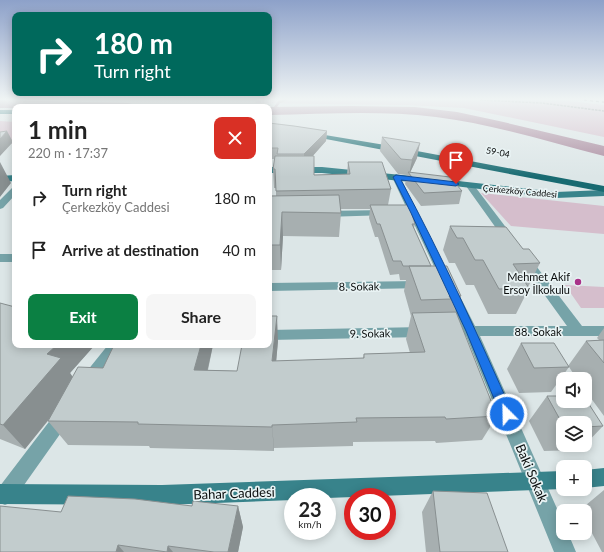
<!DOCTYPE html>
<html lang="en">
<head>
<meta charset="utf-8">
<style>
  :root { --surface:#fff; --page:#f6f6f6; --text:#222; --muted:#767676; --accent:#0b8043 }
  body { margin:0; font-family:Lato,sans-serif; background:var(--page); color:var(--text); height:100vh; display:flex; flex-direction:column; font-size:15px; white-space:nowrap }
  * { box-sizing:border-box; margin:0 }
  p { font-size:13px; color:var(--muted) }
  .icon { flex:none; width:22px; height:22px; fill:none; stroke:currentColor; stroke-width:2; stroke-linecap:round; stroke-linejoin:round }
  .map { position:relative; flex:1; overflow:hidden }
  .panel { position:absolute; left:12px; top:104px; width:260px; height:244px; display:flex; flex-direction:column; background:var(--surface); border-radius:8px; box-shadow:0 2px 10px #0003 }
  .panel>* { flex:none }
  .hud { position:absolute; left:12px; top:12px; width:260px; height:84px; border-radius:8px; box-shadow:0 2px 10px #0003; background:#00695c; color:#fff; overflow:hidden }
  .tools { position:absolute; left:556px; top:372px; display:grid; gap:8px }
  .tools a { display:grid; place-items:center; width:36px; height:36px; border-radius:8px; background:var(--surface); box-shadow:0 2px 10px #0003; font-size:20px }
  .speed { position:absolute; left:284px; top:488px; display:flex; gap:8px; font-size:20px; font-weight:700; text-align:center }
  .speed>* { display:grid; place-content:center; width:52px; height:52px; border-radius:50%; background:var(--surface); box-shadow:0 2px 10px #0003; line-height:1 }
  .speed small { font-size:10px; font-weight:400 }
  .speed .limit { border:6px solid #d22; background:#fff; color:#111 }
  .pin { position:absolute; display:grid; place-items:center; width:34px; height:34px; color:#fff; margin:-41px -17px; border-radius:50% 50% 50% 0; rotate:-45deg; box-shadow:0 0 4px #0007 }
  .pin .icon { rotate:45deg }
  .me { position:absolute; width:44px; margin:-22px; rotate:337deg; stroke-linejoin:round; filter:drop-shadow(0 0 3px #0008) }
  .turn { display:flex; align-items:center; gap:14px; height:84px; padding:0 16px; font-size:18px }
  .turn .icon { width:52px; height:52px; stroke-width:2.5 }
  .turn b { display:block; font-size:28px; line-height:34px }
  .round { display:grid; place-items:center; flex:none; width:42px; height:42px; border-radius:8px; background:var(--page) }
  .overview { display:flex; align-items:center; justify-content:space-between; height:68px; padding:0 16px }
  h1 { font-size:24px; font-weight:700; line-height:30px }
  .action { display:flex; gap:8px; margin-top:auto; padding:8px 16px }
  .action a { flex:1; height:46px; border-radius:8px; background:var(--accent); color:#fff; font-size:16px; font-weight:700; line-height:46px; text-align:center }
  .action a+a { background:var(--page); color:var(--text) }
  ul { padding:0; list-style:none }
  li { display:flex; align-items:center; gap:12px; height:52px; padding:0 16px }
  li div { flex:1 }
  li b { display:block; font-size:15px }
  li em { font-style:normal }
  .map>svg:first-child { display:block }
  .green { fill:#d5becc }
  .lines { fill:none; stroke-linecap:round; stroke-linejoin:round }
  .stream { stroke:#a6859a; stroke-width:2.5 }
  .river { fill:#a6859a; fill-rule:evenodd }
  .path { stroke:#73797a; stroke-width:1.5; stroke-dasharray:2.5 1; stroke-linecap:butt }
  .street { fill:#76a3a8; fill-rule:evenodd }
  .secondary { fill:#38838b; fill-rule:evenodd }
  .primary { fill:#186a71; fill-rule:evenodd }
  .rail { stroke:#2d3131; stroke-width:1.5; stroke-dasharray:3 3; stroke-linecap:butt }
  .wall { fill:#a7afb0; fill-rule:evenodd }
  .shaded-wall { fill:#888f90 }
  .building { fill:#c2cccd; stroke:#888f90 }
  .route { fill:#1a73e8; stroke:#114b97 }
  .poi-dot { fill:#a93289; stroke:#e9f3f4; stroke-width:1.5 }
  .labels { text-anchor:middle; dominant-baseline:central; stroke-width:3.5; stroke-linejoin:round; paint-order:stroke }
  .far-street-label { font-size:9px; fill:#090c0c; stroke:#e9f3f4 }
  .poi-label { font-size:11px; fill:#090c0c; stroke:#e9f3f4; text-anchor:end }
  .street-label { font-size:11px; fill:#090c0c; stroke:#e9f3f4 }
  .near-street-label { font-size:13px; fill:#090c0c; stroke:#e9f3f4 }
</style>
</head>
<body>
<div class="map">
<svg width="604" height="552" viewBox="0 0 604 552">
  <rect width="100%" height="100%" fill="#dce6e7"/>
  <path class="green" d="M257 100H560L604 105V137L464 108 408 105 255 103Z
    M0 121 15 122V144H0Z
    M481 193 604 206V234L511 226Z
    M565 285 604 287V308H581Z"/>
  <g class="lines">
    <path class="stream" d="M273 111 279 102 285 100"/>
    <path class="river" d="M0 100 128 103 132 104 134 107 0 108Z
      M352 106 415 107 457 112 499 121 604 146V156C548 142 493 124 436 117 380 110 324 114 269 115V107Z"/>
    <path class="path" d="M480 100 542 103 604 111"/>
    <path class="street" d="M396 174 400 177 475 326H567L520 261 522 258H530L582 326H604V336H480L563 522V533H568L576 552H554L466 336 460 335 458 331 462 327 457 315 392 177Z
      M470 183 473 184 514 238 515 240 514 242H506L466 186Z
      M15 187V195L3 208 0 209V200L12 188Z
      M386 210 389 211 391 213 389 215 324 217 319 214 324 211Z
      M0 254H15V262H0Z
      M420 281 424 282 426 285 424 288 269 291V283Z
      M423 327 428 328 430 332 428 336 423 337 269 340V330Z
      M108 345H123L95 386 89 388 83 386 81 381 83 376Z
      M64 407 70 410 72 415 70 420 12 502 5 505 0 503V486L58 410Z"/>
    <path class="secondary" d="M269 167H322L421 177 425 180 421 183 322 173H269Z
      M15 175V181L0 182V176Z
      M440 179 556 192 604 190V196L556 198 437 184 436 182Z
      M604 468V486L585 488V470Z
      M563 471V489L327 498V497H293V500L162 505 0 504V484L162 485Z"/>
    <path class="primary" d="M0 110H15V114H0Z
      M307 132 385 145 604 186V192L310 136H307Z"/>
    <path class="rail" d="M584 100 604 102"/>
  </g>
  <path class="wall" d="M269 123 327 131 326 141 312 156 314 175 347 174 348 162 391 189 388 205 415 224 414 228 431 266 461 296 455 312 497 416 482 440 436 443 435 441 353 442V446L274 448V451L150 448 149 446 68 445 48 421 52 416 25 449 0 439V303L94 346 70 373 73 377 103 368 213 345 208 370 237 371 278 341 276 361 363 358 364 354 410 353 406 339 411 316 404 291 406 280H400L399 274 390 275 378 237H375L369 218 370 209H340L341 213 339 237 283 236 281 270H269V196H276V188H274L273 169 275 159H269Z
    M382 137 417 158 410 172 462 191 459 204 421 206 405 184 407 175 398 174 380 151Z
    M450 226 523 249 540 263 528 287 529 288 516 314H488L474 285H466L455 263H449L443 250Z
    M604 328V416L585 390V379H577L569 367 551 392 519 393 507 369 521 343 568 366 586 341 599 340 597 338Z
    M547 396 603 426 580 450 544 451 529 421ZM563 423H585V445H563Z
    M604 490V552H602L585 520V511H580V510Z
    M433 491 508 552H426L422 512Z
    M192 506H238L243 527 238 552H0L61 512Z"/>
  <path class="shaded-wall" d="M7 131 13 142 0 156V139Z
    M327 131 326 141 304 166V154Z
    M420 143 417 158 409 175 412 160Z
    M0 162 11 183 0 197Z
    M282 212 283 236 281 270 280 245Z
    M277 316 278 341 274 386 272 361Z
    M57 345H94V346L70 373 77 384 25 449 3 425 47 354Z
    M201 345H213L202 395 194 370Z
    M272 425 274 448V451L272 427Z
    M238 506 243 527 238 552H228Z
    M118 545 124 552H116Z
    M168 546 173 552H167Z"/>
  <path class="building" d="M269 123 294 126 327 131 304 154H277L278 148H269Z
    M7 131 0 139V132Z
    M382 137 420 143 412 160 401 159Z
    M275 156H314V175L350 174 348 162H382L391 189 276 191 275 169H273Z
    M408 172 450 177 462 191 424 193Z
    M339 195 341 213 282 212 280 245H269V196Z
    M370 205H409L415 224H412L431 266H403L401 261H393L380 224H377Z
    M450 226 506 227 523 249H529L540 263 513 264 529 288 499 289 483 260H475L463 238H457Z
    M409 266H447L461 296H449L451 299 421 300Z
    M0 303 15 307V345H57L47 354 61 358 3 425 0 424Z
    M456 312 497 416 446 419 445 417 356 418 357 422 272 425V427L138 424V422L48 421 78 367 103 368 114 345H201L194 370 237 371 242 345H269V316H277L272 361 364 358V354L425 352 412 313Z
    M604 340V363L586 341Z
    M521 343H554L569 367 534 368Z
    M547 396H563V401H585V398L603 426 585 427V423H563V425Z
    M433 491 487 493 508 552H440Z
    M68 496 135 499 192 506 193 501 238 506 228 552H214L168 546 167 552 118 545 116 552H0V506L61 512Z"/>
  <linearGradient id="sky" x2="0" y2="1"><stop stop-color="#8da1c9"/><stop offset="0.56" stop-color="#eff4f4"/><stop offset="1" stop-color="#eff4f4" stop-opacity="0"/></linearGradient>
  <rect width="604" height="177" fill="url(#sky)"/>
  <path class="route" d="M396 175 456 182 459 184 456 186 401 180C442 256 478 335 513 414L511 418 507 419 502 418 466 331 411 213 393 177Z"/>
  <circle class="poi-dot" cx="578" cy="282" r="4"/>
  <g class="labels">
    <g class="far-street-label">
      <text transform="translate(498 152) rotate(11)">59-04</text>
      <text transform="translate(520 191) rotate(5)">Çerkezköy Caddesi</text>
    </g>
    <g class="poi-label">
      <text x="570" y="276">Mehmet Akif<tspan x="570" dy="13">Ersoy İlkokulu</tspan></text>
    </g>
    <g class="street-label">
      <text transform="translate(359 286) rotate(-1)">8. Sokak</text>
      <text x="538" y="331">88. Sokak</text>
      <text transform="translate(370 333) rotate(-1)">9. Sokak</text>
    </g>
    <g class="near-street-label">
      <text transform="translate(532 473) rotate(67)">Baki Sokak</text>
      <text transform="translate(234 493) rotate(-2)">Bahar Caddesi</text>
    </g>
  </g>
</svg>
<div class="tools">
<a><svg class="icon" aria-label="sound" viewBox="0 0 24 24"><path d="M4 9h4l5-4v14l-5-4H4zM17 9q2 3 0 6"/></svg></a>
<a><svg class="icon" aria-label="layers" viewBox="0 0 24 24"><path d="M12 4l9 5-9 5-9-5zM3 14l9 5 9-5"/></svg></a>
<a>+</a>
<a>−</a>
</div>
<div class="speed"><div>23<small>km/h</small></div><div class="limit">30</div></div>
<div class="pin" style="left:456px;top:184px;background:#d93025"><svg class="icon" aria-label="arrive" viewBox="0 0 24 24"><path d="M6 21V4h12l-3 4 3 4H6"/></svg></div>
<svg class="me" style="left:507px;top:414px" viewBox="-20 -20 40 40"><circle r="17" fill="#1a73e8" stroke="#fff" stroke-width="3"/><path d="M0-11L8 9 0 5-8 9z" fill="#fff"/></svg>
<div class="hud">
<div class="turn"><svg class="icon" aria-label="right" viewBox="0 0 24 24"><path d="M7 20v-9h11M14 6l5 5-5 5"/></svg><div><b>180 m</b>Turn right</div></div>
</div>
<section class="panel">
<div class="overview"><div><h1>1 min</h1><p>220 m · 17:37</p></div><a class="round" style="background:#d93025;color:#fff"><svg class="icon" aria-label="close" viewBox="0 0 24 24"><path d="M6 6l12 12M18 6L6 18"/></svg></a></div>
<ul>
<li><svg class="icon" aria-label="right" viewBox="0 0 24 24"><path d="M7 20v-9h11M14 6l5 5-5 5"/></svg><div><b>Turn right</b><p>Çerkezköy Caddesi</p></div><em>180 m</em></li>
<li><svg class="icon" aria-label="arrive" viewBox="0 0 24 24"><path d="M6 21V4h12l-3 4 3 4H6"/></svg><div><b>Arrive at destination</b></div><em>40 m</em></li>
</ul>
<div class="action"><a>Exit</a><a>Share</a></div>
</section>
</div>
</body>
</html>
